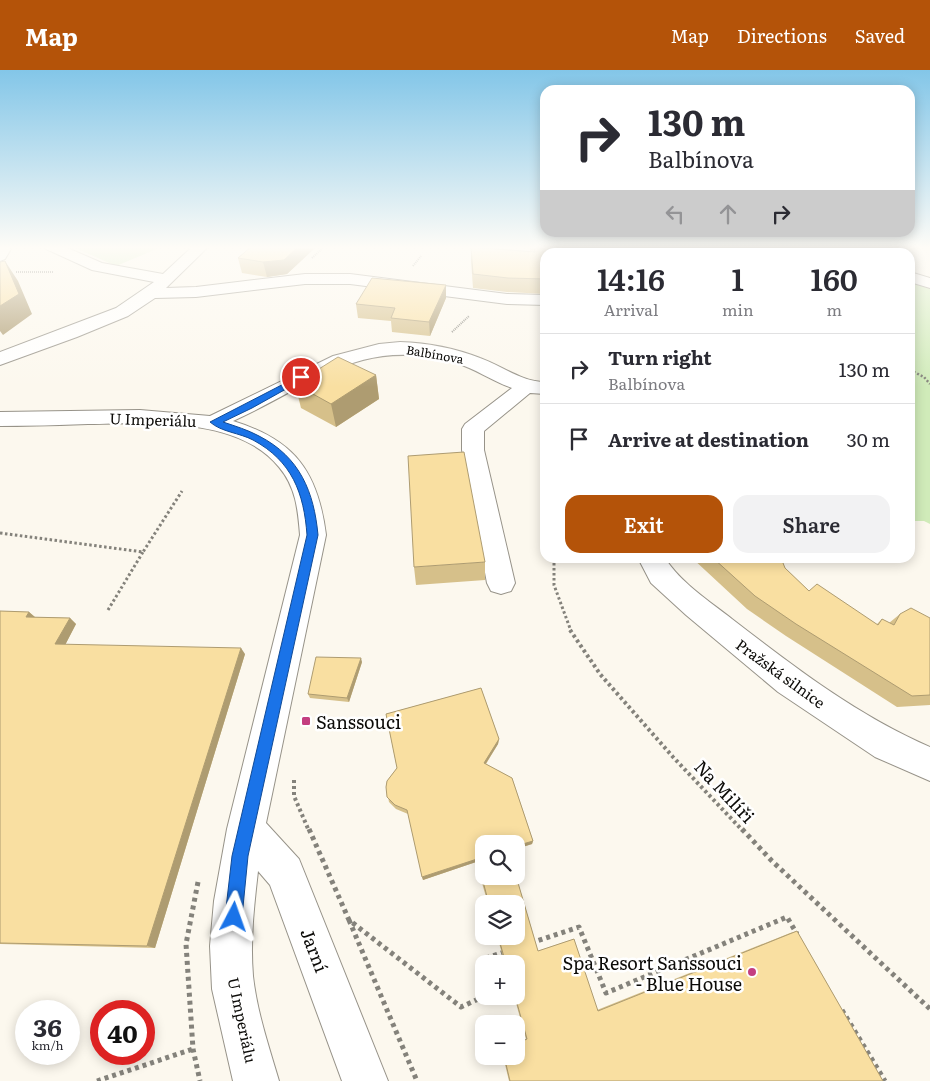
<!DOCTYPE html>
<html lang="en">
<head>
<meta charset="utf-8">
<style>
  :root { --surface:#fff; --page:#f2f2f3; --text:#2b2b33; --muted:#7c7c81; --line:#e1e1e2; --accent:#b45309 }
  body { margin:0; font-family:Literata,serif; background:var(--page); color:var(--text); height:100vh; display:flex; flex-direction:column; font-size:19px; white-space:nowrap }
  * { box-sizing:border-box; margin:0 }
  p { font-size:16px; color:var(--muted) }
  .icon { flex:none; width:28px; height:28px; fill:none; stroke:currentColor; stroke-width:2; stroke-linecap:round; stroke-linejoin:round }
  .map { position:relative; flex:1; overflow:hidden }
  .drawer { position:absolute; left:540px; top:178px; width:375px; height:315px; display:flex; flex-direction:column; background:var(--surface); border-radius:15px; box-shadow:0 2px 12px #0003 }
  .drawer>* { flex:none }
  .hud { position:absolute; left:540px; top:15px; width:375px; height:152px; border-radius:15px; box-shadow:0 2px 12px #0003; background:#fff; color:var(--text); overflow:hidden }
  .tools { position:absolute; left:475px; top:765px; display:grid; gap:10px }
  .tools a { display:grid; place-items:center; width:50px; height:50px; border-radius:10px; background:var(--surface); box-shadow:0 2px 12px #0003; font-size:25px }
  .speed { position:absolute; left:15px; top:930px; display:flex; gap:10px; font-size:25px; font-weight:700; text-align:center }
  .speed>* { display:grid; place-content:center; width:65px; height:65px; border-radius:50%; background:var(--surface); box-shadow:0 2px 12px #0003; line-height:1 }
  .speed small { font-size:12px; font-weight:400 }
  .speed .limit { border:8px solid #d22; background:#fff; color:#111 }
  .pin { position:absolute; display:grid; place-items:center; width:42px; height:42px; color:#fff; margin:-21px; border:2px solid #fff; border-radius:50%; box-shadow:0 1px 5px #0007 }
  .me { position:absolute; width:55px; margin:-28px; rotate:4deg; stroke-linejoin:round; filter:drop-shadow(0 0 4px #0008) }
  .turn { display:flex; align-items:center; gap:18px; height:105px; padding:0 25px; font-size:22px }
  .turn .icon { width:65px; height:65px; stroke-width:2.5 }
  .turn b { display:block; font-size:35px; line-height:42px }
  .lanes { display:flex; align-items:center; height:48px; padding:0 25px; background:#0003; justify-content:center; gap:25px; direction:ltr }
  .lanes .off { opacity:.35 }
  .eta { display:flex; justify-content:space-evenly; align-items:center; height:85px; text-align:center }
  .eta b { font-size:30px; font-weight:600; line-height:35px }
  .primary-button { display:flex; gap:10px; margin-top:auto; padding:10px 25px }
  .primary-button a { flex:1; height:58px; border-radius:15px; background:var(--accent); color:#fff; font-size:20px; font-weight:600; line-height:58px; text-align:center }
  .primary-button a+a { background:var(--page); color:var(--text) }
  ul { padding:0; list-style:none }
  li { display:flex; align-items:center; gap:15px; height:70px; padding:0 25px; border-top:1px solid var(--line) }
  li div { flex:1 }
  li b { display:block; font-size:19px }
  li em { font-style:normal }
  header { display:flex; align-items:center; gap:30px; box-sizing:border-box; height:70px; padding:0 25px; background:var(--accent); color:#fff }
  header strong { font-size:24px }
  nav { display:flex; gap:28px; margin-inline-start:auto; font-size:18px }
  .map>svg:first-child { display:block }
  .green { fill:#d0ebb9 }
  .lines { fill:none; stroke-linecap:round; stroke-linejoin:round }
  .minor-casing { stroke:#979389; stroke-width:2 }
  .path-far4 { stroke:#84827b; stroke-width:2; stroke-dasharray:1 1; stroke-linecap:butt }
  .path-far3 { stroke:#84827b; stroke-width:2.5; stroke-dasharray:2 2; stroke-linecap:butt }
  .path-far2 { stroke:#84827b; stroke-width:3; stroke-dasharray:2.5 2.5; stroke-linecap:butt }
  .path-far1 { stroke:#84827b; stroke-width:4; stroke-dasharray:3 3; stroke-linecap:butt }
  .path { stroke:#84827b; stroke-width:5; stroke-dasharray:4 4; stroke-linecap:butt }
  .minor { fill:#fff; fill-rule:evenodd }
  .wall { fill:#d6c08a }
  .shaded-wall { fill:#ae9c71 }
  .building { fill:#f9dfa1; stroke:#ae9c71 }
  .route { fill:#1a73e8; stroke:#114b97 }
  .poi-dot { fill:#c43e80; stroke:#fff; stroke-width:2 }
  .labels { text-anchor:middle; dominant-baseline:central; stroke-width:5; stroke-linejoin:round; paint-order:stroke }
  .far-street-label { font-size:12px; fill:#0c0b08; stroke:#fff }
  .street-label { font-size:15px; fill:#0c0b08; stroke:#fff }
  .near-poi-label { font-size:18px; fill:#0c0b08; stroke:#fff; text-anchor:start }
  .near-street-label { font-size:18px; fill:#0c0b08; stroke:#fff }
</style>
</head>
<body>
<header>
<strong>Map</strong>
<nav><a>Map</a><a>Directions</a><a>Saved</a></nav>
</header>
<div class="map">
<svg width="930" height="1011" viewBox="0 0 930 1011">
  <rect width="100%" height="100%" fill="#fcf8ee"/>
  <path class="green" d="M71 176H164L116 196Z
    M910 212 930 219V454L924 451H910Z"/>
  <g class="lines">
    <g class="minor-casing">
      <path id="minor" d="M0 176H9L11 179 5 189 0 191Z
        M44 176H63L102 193 163 204 193 176H209L166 218 196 217 305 204H350L507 224 545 225V235L507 234 350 214H305L196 227 155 228 128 246 77 267 0 295V282L116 238 154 212 92 200 46 179Z
        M611 176H668L666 179C650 183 629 183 613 179Z
        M910 202 930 208V218L910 212Z
        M400 272C427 273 455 278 480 288 502 296 522 312 545 312V324L530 323 484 361V380L515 513 511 521 501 524 491 521 487 513 462 380V359L465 354 512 318C492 311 476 299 456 293 361 265 313 315 233 351 295 370 318 402 326 465L266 753 299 789 388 1011H342L270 815 258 801C254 836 250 871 253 906 257 942 269 977 279 1011H233L212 919 210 876 214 831 227 759 300 465C298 440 296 417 279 397 238 346 146 353 88 354 59 355 29 356 0 356V342L140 340 210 346 333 286 379 274Z
        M638 488H665C680 512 709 531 732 549 794 597 858 646 930 677V711L875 687 778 622 686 545 651 513Z"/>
    </g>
    <path class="path-far4" d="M312 188 325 176
      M413 196 421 186
      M16 202H54
      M452 262 469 246"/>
    <path class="path-far3" d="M910 300 924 307 930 314"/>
    <path class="path-far2" d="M0 463 143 482 182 421
      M554 488V515L571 561
      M108 540 143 482"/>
    <path class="path-far1" d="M570 560 600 604 673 687 743 761
      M294 710V726L309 761"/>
    <path class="path" d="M309 759 349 850 461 937 485 926
      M742 759 772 791 930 939
      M198 812 186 874 193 979 200 1011
      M349 850 417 1011
      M531 873 579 857 606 923 787 847 797 864
      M484 894 483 889 504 882
      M842 940 885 1011
      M97 1011 193 979"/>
    <use href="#minor" class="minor"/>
  </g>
  <path class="wall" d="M252 176H317L287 204 267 207 242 203 238 188Z
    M529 176H559L545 182V224L507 222 473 218 471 191V177L530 181Z
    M675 176H864V182H673Z
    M446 228 430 266 392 262 391 251 358 248 356 234Z
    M376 305 379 329 336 357 301 338 295 314Z
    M692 488H781L785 498 809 521 876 555 882 549 889 553 900 544 930 548V635L897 637 786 566 747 539Z
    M485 492V510L416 515 414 497Z
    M0 541 29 542 35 547 70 548 76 554 65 575 245 584 155 878 0 874Z
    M362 592 349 632 310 628 308 624Z
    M481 618 499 669 498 674 486 694 512 708 533 771 532 774 516 779V774H484V806H516L538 881 574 869 597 940 790 863 797 861 883 1011H509L503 986H516V972L526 969 514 926H516V894H505L497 866H516V834H488L476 792 423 810 408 744 396 739 389 732 386 717 387 711 397 698 386 644Z"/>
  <path class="shaded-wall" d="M299 176H317L287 204 267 207 263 192Z
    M5 191 18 211 32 244 3 265 0 261V236Z
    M446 215V228L430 266 429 252Z
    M376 305 379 329 336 357 331 334Z
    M29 542 37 549 26 547Z
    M70 548 76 554 62 581 55 574Z
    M241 578 245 584 155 878 147 876Z
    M361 588 362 592 349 632 347 628Z
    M499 669 498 674 483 698 484 693Z
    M533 771 532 774 516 779V776Z
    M477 789 476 792 423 810 422 807Z"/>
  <path class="building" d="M252 176H299L284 190 263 192 238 188Z
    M534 176H559L561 182H545V209L508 208 473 204 471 177 535 182Z
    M675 176H864V182H676Z
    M5 191 19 224 0 236V192Z
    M372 208 446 215 429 252 391 248 395 238 356 234Z
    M338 287 376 305 331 334 295 314Z
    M464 382 485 492 414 497 408 386Z
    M713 488H781L785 498 809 521 817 514 878 555 882 549 894 555 900 544 911 538 930 548V625L912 626 796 554 755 526Z
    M0 541 29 542 26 547 70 548 55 574 241 578 147 876 0 873Z
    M316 587 361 588 347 628 308 624Z
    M481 618 499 669 484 693 512 708 533 771 516 776V774H484V806H516L538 881 574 869 598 941 797 861 883 1011H510L504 986H516V974L527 969 515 926H516V894H506L498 866H516V834H489L477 789 422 807 407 740 395 735 387 727 386 717 387 711 397 698 386 644Z"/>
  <linearGradient id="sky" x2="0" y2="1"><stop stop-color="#83c6e8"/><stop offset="0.56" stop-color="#fefcf7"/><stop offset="1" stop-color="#fefcf7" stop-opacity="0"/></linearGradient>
  <rect width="930" height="317" fill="url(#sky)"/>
  <path class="route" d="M301 305 304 306V309L252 338 223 352C235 356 248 360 259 366 300 387 314 422 318 465L248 786 242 847 240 853 234 856 228 853 225 847 232 786 307 465C304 423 292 391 253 370 240 363 221 362 210 352Z"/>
  <g class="poi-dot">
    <rect x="301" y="646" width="10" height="10" rx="2.5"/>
    <circle cx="752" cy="902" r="5"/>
  </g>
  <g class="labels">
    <g class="far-street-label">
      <text transform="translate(435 284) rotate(10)">Balbínova</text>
    </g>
    <g class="street-label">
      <text transform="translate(153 349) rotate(2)">U Imperiálu</text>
      <text transform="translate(781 603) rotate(36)">Pražská silnice</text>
      <text transform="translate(243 950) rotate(78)">U Imperiálu</text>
    </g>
    <g class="near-poi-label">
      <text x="316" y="651">Sanssouci</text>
      <text x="742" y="892" text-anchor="end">Spa Resort Sanssouci<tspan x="742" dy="21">- Blue House</tspan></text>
    </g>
    <g class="near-street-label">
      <text transform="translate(725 721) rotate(47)">Na Milíři</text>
      <text transform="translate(315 880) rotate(69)">Jarní</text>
    </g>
  </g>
</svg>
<div class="tools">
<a><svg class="icon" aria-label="search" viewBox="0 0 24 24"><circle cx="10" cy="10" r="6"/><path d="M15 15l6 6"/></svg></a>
<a><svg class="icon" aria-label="layers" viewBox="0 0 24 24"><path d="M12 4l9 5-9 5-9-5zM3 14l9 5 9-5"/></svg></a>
<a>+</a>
<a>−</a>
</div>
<div class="speed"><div>36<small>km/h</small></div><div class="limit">40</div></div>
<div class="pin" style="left:301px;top:307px;background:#d93025"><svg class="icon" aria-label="arrive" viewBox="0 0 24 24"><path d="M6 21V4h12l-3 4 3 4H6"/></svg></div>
<svg class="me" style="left:234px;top:847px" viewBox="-20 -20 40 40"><path d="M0-17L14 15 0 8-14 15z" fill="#1a73e8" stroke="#fff" stroke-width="4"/></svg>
<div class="hud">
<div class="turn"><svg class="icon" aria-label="right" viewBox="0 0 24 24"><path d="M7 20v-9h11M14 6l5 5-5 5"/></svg><div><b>130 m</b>Balbínova</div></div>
<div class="lanes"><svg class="icon off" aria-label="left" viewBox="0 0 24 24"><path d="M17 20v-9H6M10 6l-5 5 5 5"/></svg><svg class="icon off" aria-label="ahead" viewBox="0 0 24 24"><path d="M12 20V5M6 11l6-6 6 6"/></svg><svg class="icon" aria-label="right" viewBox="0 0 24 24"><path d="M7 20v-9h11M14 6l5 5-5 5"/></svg></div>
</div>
<section class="drawer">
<div class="eta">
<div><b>14:16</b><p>Arrival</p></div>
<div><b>1</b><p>min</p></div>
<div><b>160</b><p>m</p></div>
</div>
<ul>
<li><svg class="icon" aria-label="right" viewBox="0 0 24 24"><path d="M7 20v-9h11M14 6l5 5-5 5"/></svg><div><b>Turn right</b><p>Balbínova</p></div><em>130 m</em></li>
<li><svg class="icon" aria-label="arrive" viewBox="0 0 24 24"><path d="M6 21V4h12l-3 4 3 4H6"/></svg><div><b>Arrive at destination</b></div><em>30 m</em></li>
</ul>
<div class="primary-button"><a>Exit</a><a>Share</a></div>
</section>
</div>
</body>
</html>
